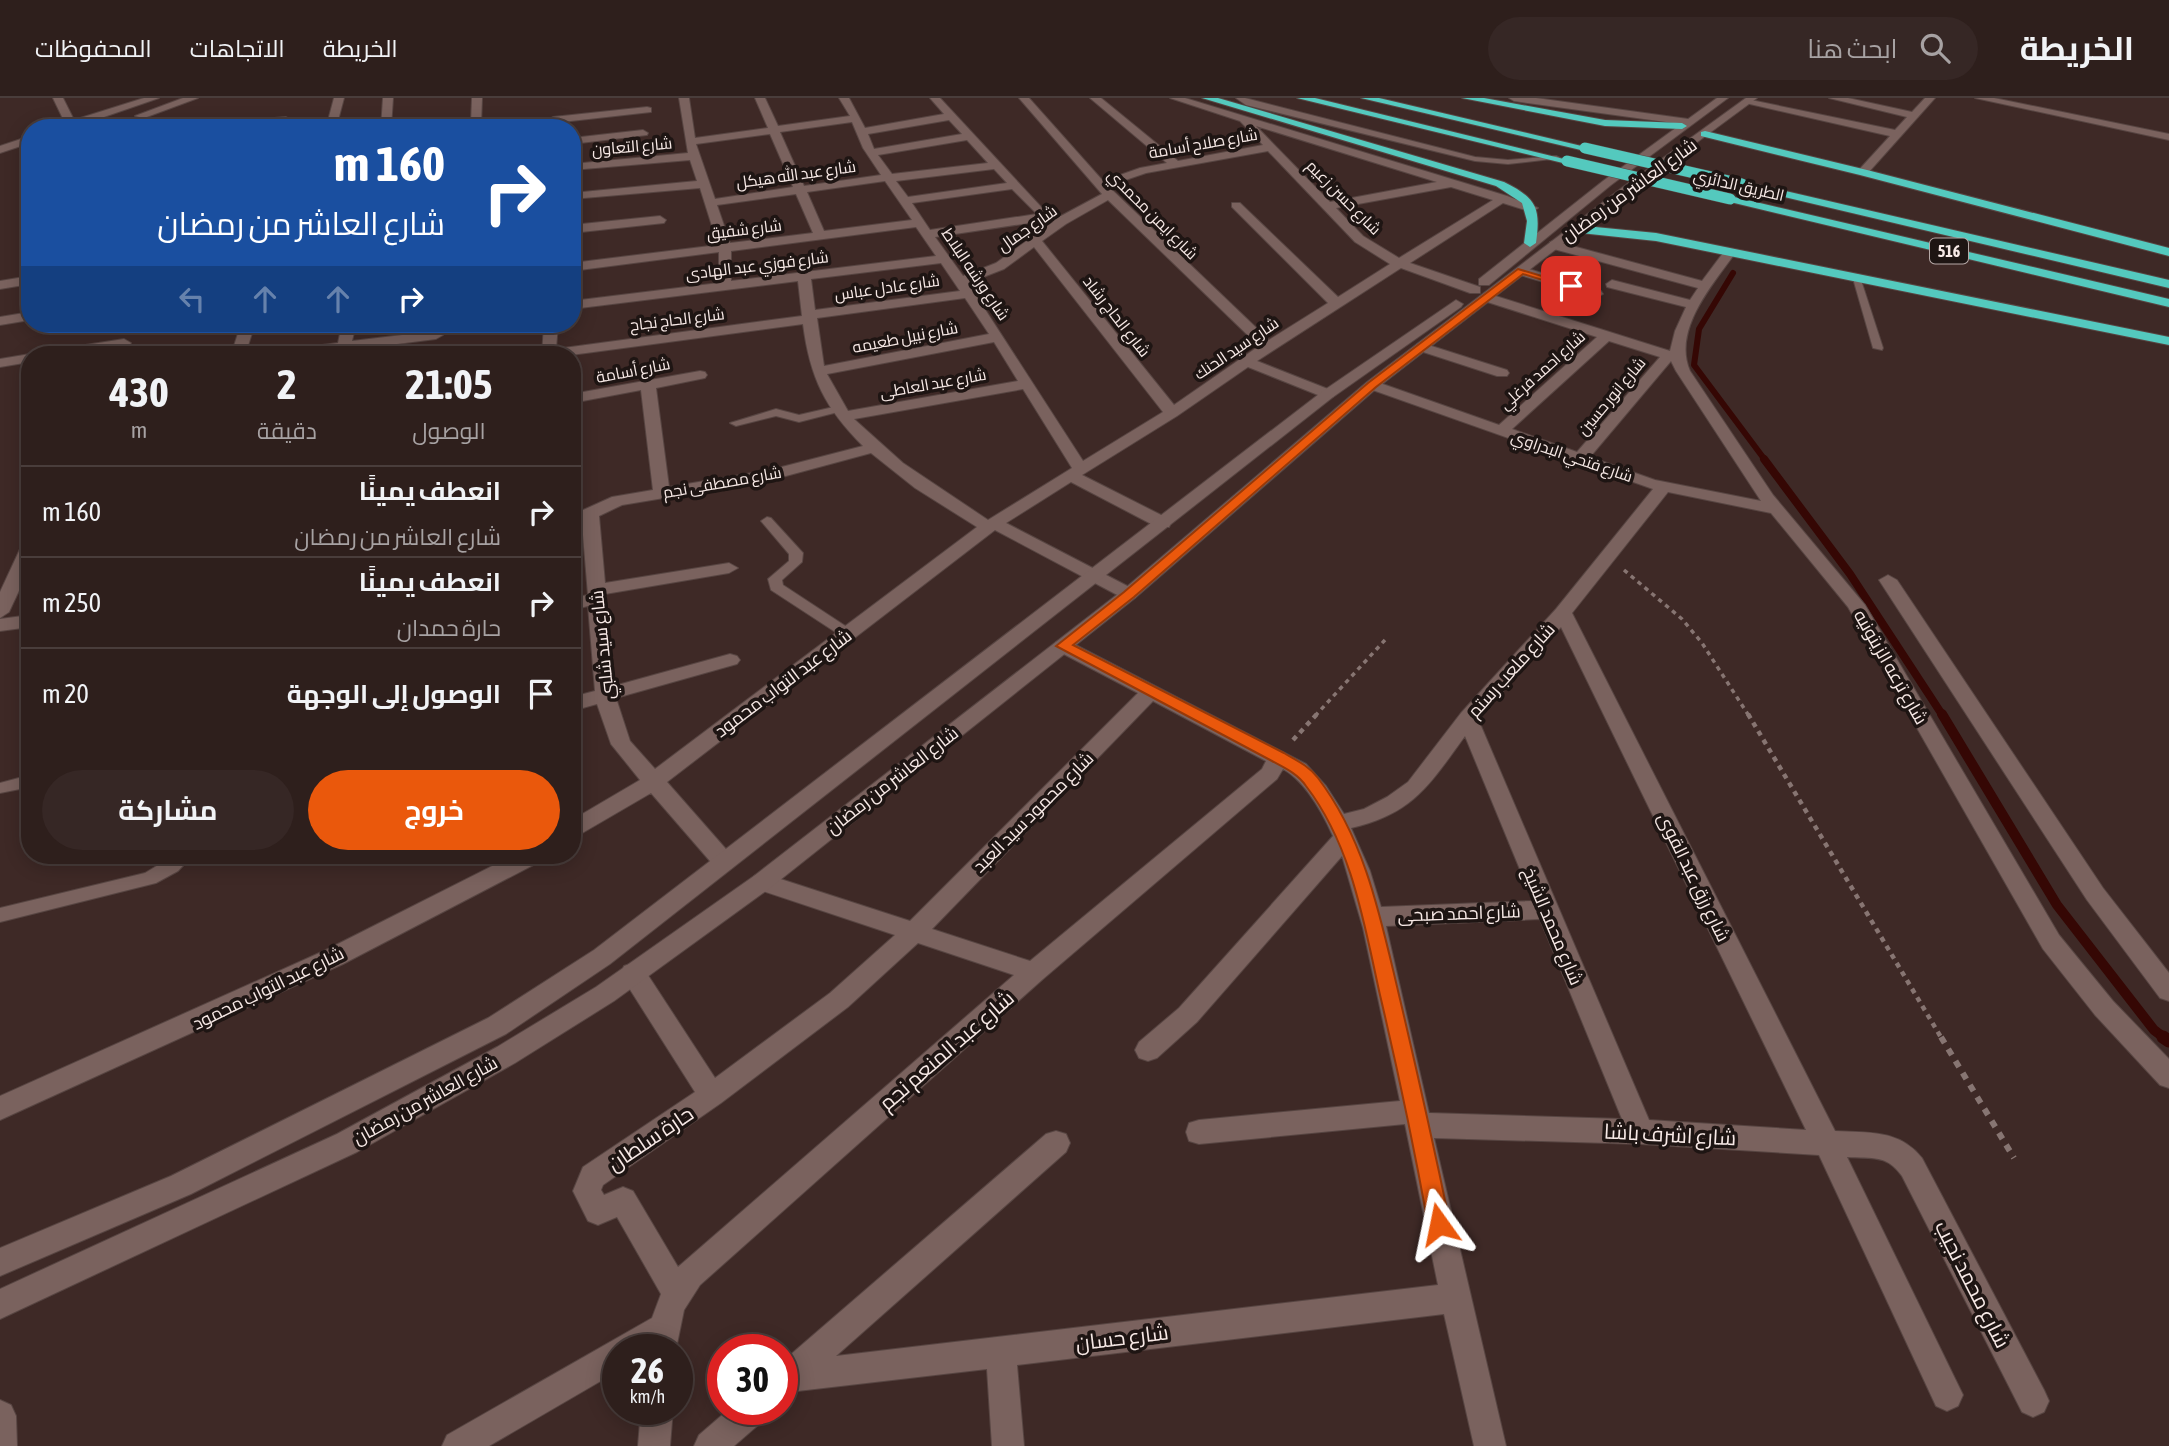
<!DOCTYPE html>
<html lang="ar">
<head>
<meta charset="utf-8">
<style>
  :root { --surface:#2e1f1c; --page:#362725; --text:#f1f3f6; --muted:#a7a2a3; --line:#493d3b; --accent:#ea580c }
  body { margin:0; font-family:"Asap Condensed",Cairo,sans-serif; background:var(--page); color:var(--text); direction:rtl; height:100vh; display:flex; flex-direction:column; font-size:26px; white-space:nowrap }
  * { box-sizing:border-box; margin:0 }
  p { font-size:23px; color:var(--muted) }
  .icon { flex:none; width:38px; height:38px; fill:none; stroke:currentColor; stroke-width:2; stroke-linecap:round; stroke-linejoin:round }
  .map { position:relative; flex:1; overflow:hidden; direction:ltr }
  .details { position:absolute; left:21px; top:248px; width:560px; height:518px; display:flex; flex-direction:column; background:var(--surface); border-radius:28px; box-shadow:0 4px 18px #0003,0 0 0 2px var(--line); direction:rtl }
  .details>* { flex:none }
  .top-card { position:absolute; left:21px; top:21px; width:560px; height:214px; border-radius:28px; box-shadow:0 4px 18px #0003,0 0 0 2px var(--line); direction:rtl; background:#1a4fa0; color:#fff; overflow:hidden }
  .speed { position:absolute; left:602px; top:1236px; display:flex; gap:14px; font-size:35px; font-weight:700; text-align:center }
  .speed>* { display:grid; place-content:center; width:91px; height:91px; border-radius:50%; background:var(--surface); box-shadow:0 4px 18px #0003,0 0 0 2px var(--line); line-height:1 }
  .speed small { font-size:18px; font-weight:400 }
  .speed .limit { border:10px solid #d22; background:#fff; color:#111 }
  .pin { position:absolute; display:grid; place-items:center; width:60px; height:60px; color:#fff; margin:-30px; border-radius:14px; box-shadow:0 4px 10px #0006 }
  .me { position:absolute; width:77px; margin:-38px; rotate:348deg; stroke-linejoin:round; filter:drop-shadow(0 0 5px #0008) }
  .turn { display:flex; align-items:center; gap:24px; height:147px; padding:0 21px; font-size:32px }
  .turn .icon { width:91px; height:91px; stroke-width:2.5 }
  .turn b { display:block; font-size:49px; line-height:60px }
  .lanes { display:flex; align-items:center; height:66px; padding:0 21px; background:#0003; justify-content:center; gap:35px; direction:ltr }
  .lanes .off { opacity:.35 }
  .eta { display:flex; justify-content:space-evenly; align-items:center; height:119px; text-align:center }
  .eta b { font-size:42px; font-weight:700; line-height:49px }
  .primary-button { display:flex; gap:14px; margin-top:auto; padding:14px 21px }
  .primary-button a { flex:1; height:80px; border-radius:42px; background:var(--accent); color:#fff; font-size:28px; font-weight:700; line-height:80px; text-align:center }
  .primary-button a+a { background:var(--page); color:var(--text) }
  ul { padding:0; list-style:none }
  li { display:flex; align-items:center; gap:21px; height:91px; padding:0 21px; border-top:2px solid var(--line) }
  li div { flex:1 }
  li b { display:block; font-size:26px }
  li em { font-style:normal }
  header { display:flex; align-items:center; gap:42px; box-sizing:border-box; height:98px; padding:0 35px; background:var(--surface); border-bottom:2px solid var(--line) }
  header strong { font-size:33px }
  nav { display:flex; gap:38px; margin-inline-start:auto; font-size:24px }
  .search { width:490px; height:63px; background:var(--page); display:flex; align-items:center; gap:18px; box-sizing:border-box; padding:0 24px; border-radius:38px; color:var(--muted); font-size:26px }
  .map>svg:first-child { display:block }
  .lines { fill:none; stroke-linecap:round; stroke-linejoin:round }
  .stream-far3 { stroke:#350704; stroke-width:6 }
  .stream-far2 { stroke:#350704; stroke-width:8 }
  .stream-far1 { stroke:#350704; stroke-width:10 }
  .stream { stroke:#350704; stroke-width:13 }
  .lane-casing { stroke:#574542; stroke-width:2 }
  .street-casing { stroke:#574542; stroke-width:2 }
  .secondary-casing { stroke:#574542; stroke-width:2 }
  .highway-casing { stroke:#574542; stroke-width:2 }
  .path-far2 { stroke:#877572; stroke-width:3.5; stroke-dasharray:4.5 4.5; stroke-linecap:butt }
  .path-far1 { stroke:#877572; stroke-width:4.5; stroke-dasharray:5 5; stroke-linecap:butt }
  .path { stroke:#877572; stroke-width:6; stroke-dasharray:7 7; stroke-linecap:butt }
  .lane { fill:#7a625e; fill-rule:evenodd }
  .street { fill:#7a625e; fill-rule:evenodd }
  .secondary { fill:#7a625e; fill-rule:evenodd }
  .highway { fill:#54c9be; fill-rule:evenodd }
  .highway-bridge-casing { stroke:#574542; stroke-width:12; stroke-linecap:butt }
  .highway-bridge { stroke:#54c9be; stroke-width:11 }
  .route { fill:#ea580c; stroke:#983908; stroke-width:2 }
  .labels { text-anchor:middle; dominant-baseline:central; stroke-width:7; stroke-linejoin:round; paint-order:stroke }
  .far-street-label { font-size:16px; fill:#f7e9e6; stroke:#1e1513 }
  .shield { fill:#1e1513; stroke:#b6a9a7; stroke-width:2 }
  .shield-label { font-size:16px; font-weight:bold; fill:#f7e9e6 }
  .street-label { font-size:18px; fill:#f7e9e6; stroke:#1e1513 }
  .near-street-label { font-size:21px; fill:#f7e9e6; stroke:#1e1513 }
</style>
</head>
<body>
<header>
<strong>الخريطة</strong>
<div class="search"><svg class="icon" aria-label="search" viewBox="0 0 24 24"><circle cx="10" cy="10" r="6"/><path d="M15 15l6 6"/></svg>ابحث هنا</div>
<nav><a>الخريطة</a><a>الاتجاهات</a><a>المحفوظات</a></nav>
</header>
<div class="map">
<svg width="2169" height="1348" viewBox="0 0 2169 1348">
  <rect width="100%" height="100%" fill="#3e2926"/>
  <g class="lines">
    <path class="stream-far3" d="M1733 175 1699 231 1694 267 1765 362"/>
    <path class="stream-far2" d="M1764 361 1850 476 1943 618"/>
    <path class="stream-far1" d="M1942 616 2057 807 2154 932 2166 941"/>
    <path class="stream" d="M2163 939 2169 943"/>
    <g class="lane-casing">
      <path id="lane" d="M1236 0H1245L1475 59 1508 62 1556 58 1560 60 1508 66 1475 63 1246 7Z
        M1852 177 1860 179 1883 250 1882 252 1873 250Z
        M838 308 844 311 842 313 799 324 776 318 736 328 730 325 776 311 799 317Z
        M767 419 771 420 803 455 802 464 782 482 783 487 853 533 855 536 853 539H843L771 492 768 481 789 463V456L761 423Z
        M30 677V689L0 695V685Z
        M173 758H192L178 773 156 785 0 824V810L145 775Z"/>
    </g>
    <g class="street-casing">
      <path id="street" d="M53 0H63L74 22 144 0H159L72 30H56L65 25Z
        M183 0H198L144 20 135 18Z
        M334 0H344L336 30H326Z
        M383 0H393L391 30H381Z
        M472 0H482L481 27 477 30H456L471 25Z
        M679 0H689L695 40 768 30 755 0H765L778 28 850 18 839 0H849L865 30 944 16 930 0H940L1043 111 1061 118 1102 96 1019 0H1029L1103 83 1140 70 1167 65 1090 0H1101L1178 63 1263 47 1240 23 1170 0H1185L1507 98 1538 110 1532 114 1503 105 1410 165 1480 189V195H1470L1401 170 1257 263 1333 293 1335 296 1333 299H1323L1248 269 1177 318 1082 377 1169 421 1171 425 1169 429H1157L1071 384 1006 425 1135 492 1138 496 1135 500H1123L995 432 667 684 732 758 735 764 732 770 724 773 716 770 651 695 572 741V722L640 682 611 646 597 606 572 613V599L595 593 588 508 572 512V500L588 497 582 425 572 428V417L612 399 653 392 641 292 572 305V296L700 273 705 274 707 277 705 280 656 290 669 389 770 372 863 348C825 310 810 280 803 226L571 257H542L544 226H558L556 251 802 218 798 183 572 211V203L719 185V154L572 173V165L718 147 700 90 572 101V95L697 83 690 62 572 72V66L688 55ZM949 22 962 36 874 51 868 36ZM852 24 863 50 881 77 804 88 780 34ZM1256 28 1437 84 1330 104ZM770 36 793 89 715 101 696 46ZM967 42 988 65 892 76 878 57ZM1268 53 1355 144 1390 166 1338 199 1240 105H1232V109L1328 205 1269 242 1108 88 1146 75ZM994 71 1007 85 908 99 896 83ZM885 83 912 122 824 133 807 94ZM1451 89 1493 102 1399 160 1363 138 1336 110ZM1012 91 1037 116 930 132 912 105ZM796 96 813 135 730 145 717 107ZM1108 102 1259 248 1174 307 1042 143 1066 126ZM1049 122 1053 124 996 165 963 178 935 139ZM916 129 936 158 731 183V153ZM1034 149 1163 314 1083 363 968 185 1004 171ZM941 165 960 193 815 212 811 181ZM965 200 989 236 824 268 817 220ZM994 244 1018 283 848 313 827 276ZM1023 291 1072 370 988 422 903 365 854 321ZM871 355 915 390 977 429 655 671 630 643 616 600 737 566 740 562 737 558 730 556 614 588 605 496 729 475 738 470 729 465 605 485 599 418 622 407 771 382Z
        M1509 0H1536L1688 21 1693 24 1688 27 1514 3Z
        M1829 0H1848L1912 14 1925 0H1935L1867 76 1863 77 1857 74 1890 38 1741 4 1746 1 1895 32 1907 19Z
        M1975 0H1994L2169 36V42Z
        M647 9 651 10V14L553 25 548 22 553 19Z
        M286 19 291 22 290 24 232 30 199 29 204 26Z
        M643 32 648 35 647 37 572 46V40Z
        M30 38V45L0 55V48Z
        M660 118 666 122 664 125 572 135V127Z
        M1554 143 1702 183 1726 151H1734L1736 154C1713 186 1672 232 1690 273L1773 397 1865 507 2059 837 2113 903 2169 961V990L2160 987 2095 917 2043 851 1848 509 1771 415 1668 394 1572 515 1835 1033C1868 1035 1899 1031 1922 1060L2044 1292 2049 1303 2044 1314 2033 1319 2022 1314 1902 1078C1886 1056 1873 1061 1847 1059L1963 1297 1958 1308 1947 1313 1936 1308 1819 1057 1641 1046 1434 1040 1506 1348H1474L1444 1216 1017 1267 1024 1348H992L987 1271 789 1294 782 1292V1264L1046 1036 1056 1033 1066 1036 1070 1045 1066 1054 836 1258 1438 1187 1405 1026 1199 1046 1189 1043 1186 1034 1189 1025 1199 1022 1400 1003 1363 830 1342 758 1197 924 1157 960 1148 963 1139 960 1135 952 1139 944 1179 910 1333 738C1322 714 1306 684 1283 671L1277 681 1043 881 700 1187 684 1212 676 1251H618V1273L489 1348H442L447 1337 652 1220 661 1196 617 1119 598 1127 588 1123 573 1093 583 1069 695 994 624 882 621 875 624 868 633 865 642 868 715 980 830 895 895 837 754 790 751 784 754 778 762 775 910 823 1138 595 1056 552 1054 548 1056 544H1070L1306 666 1326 688 1344 716 1364 711 1387 699 1408 684 1461 615 1556 511 1653 391 1367 290 1365 287 1372 283 1377 284 1499 327 1597 239 1481 202 1479 199 1486 195 1670 253 1675 233 1686 209 1607 189 1606 186 1612 182 1690 202 1698 190 1550 150V144ZM1609 243 1660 259 1577 354 1512 331ZM1671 263 1676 273 1761 403 1655 382 1590 359ZM1561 529 1806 1032 1649 1022 1478 621ZM1153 603 1266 663 1262 671 1030 863 932 831ZM1465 638 1533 803 1381 809 1370 773 1351 730C1413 716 1430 686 1465 638ZM1540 821 1622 1021 1429 1015 1386 828ZM918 845 1014 877 678 1169 633 1093 623 1089 604 1097 601 1092 603 1087 721 1005 848 909Z
        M1522 169 1601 193 1603 196 1596 200 1517 176 1516 173Z
        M30 178V186L0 191V183Z
        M30 214V222L0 227V219Z
        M241 226H255L245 257H231Z
        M342 226H356L352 243 436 233 443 237 436 241 350 252 349 257H335L336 254 307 257H268L275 253 338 245Z
        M124 241 131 245 129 248 73 257H40L47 253Z
        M1422 245 1507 272 1509 275 1507 278H1497L1417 252V246Z
        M30 256 35 257H30V264L0 269V261Z
        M30 444V469L9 514 0 520V494L21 449Z
        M1888 477 1897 482 2103 790 2169 875V903L2160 900 2087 802 1879 482Z
        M30 517V529L0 533V521Z
        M512 758H542L539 764 343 866 0 1022V998L326 852Z
        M0 1302 11 1307 16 1318 17 1348H0Z
        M641 1311H673L670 1348H638Z
        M729 1311H769L764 1322 734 1348H694L699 1337Z"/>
    </g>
    <g class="secondary-casing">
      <path id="secondary" d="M1717 0H1728L1611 87 1489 187H1479V181L1603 83Z
        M1746 0H1757L1631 93 1377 290 1135 500 770 790 614 903 515 965 357 1054 0 1221V1191L337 1036 497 949 596 889 754 778 1123 492 1367 284 1623 89Z
        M1456 202 1463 206 1461 209 1333 299 610 866 506 936 191 1096 0 1178V1150L171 1078 488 920 594 852 1323 293Z"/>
    </g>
    <g class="highway-casing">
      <path id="highway" d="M1202 0H1218L1504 84C1536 100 1541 109 1536 145L1530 149 1524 145 1527 123 1522 105 1496 88Z
        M1297 0H1315L1572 63 1567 66Z
        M1361 0H1379L1590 50 1585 53Z
        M1462 0H1484L1605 22 1682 25 1687 28 1682 31 1605 28Z
        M1705 33 1867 72 2169 150V158L1860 77 1701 38V34Z
        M1742 83 2169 182V190L1738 88V84Z
        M1730 98 2169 201V209L1726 103V99Z
        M1575 127 1656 135 2169 239V247L1656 143 1571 134V128Z"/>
    </g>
    <path class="path-far2" d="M1624 472 1682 521 1702 545 1749 618
      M1315 618 1385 542"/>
    <path class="path-far1" d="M1748 616 1942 941
      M1293 642 1317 616"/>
    <path class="path" d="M1941 939 2014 1060"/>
    <use href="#lane" class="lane"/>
    <use href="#street" class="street"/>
    <use href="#secondary" class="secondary"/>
    <use href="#highway" class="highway"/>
    <g class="highway-bridge-casing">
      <path id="highway-bridge" d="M1585 50 1742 86
        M1567 63 1730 101"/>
    </g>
    <use href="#highway-bridge" class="highway-bridge"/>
  </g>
  <path class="route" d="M1518 171 1576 188 1571 191 1523 176 1376 289 1134 499 1073 547 1284 655C1296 662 1309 668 1318 680 1366 743 1381 822 1399 897 1417 973 1434 1049 1450 1126L1447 1133 1439 1136 1432 1133 1428 1126C1414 1049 1398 973 1380 897 1364 825 1352 748 1306 688 1298 676 1285 670 1272 663L1056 548 1124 494 1368 285Z"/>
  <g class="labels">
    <g class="far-street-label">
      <text transform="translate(1203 45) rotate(-10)">شارع صلاح أسامة</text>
      <text transform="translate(632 48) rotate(-5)">شارع التعاون</text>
      <text transform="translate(796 76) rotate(-8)">شارع عبد الله هيكل</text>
      <text transform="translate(1739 87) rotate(13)">الطريق الدائري</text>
      <text transform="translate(1344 99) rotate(45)">شارع حسن زعيم</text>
      <text transform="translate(1153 116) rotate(45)">شارع ايمن محمدي</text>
      <text transform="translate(1027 130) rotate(-35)">شارع جمال</text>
      <text transform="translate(744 131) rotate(-7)">شارع شفيق</text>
      <text transform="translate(757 167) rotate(-7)">شارع فوزي عبد الهادى</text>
      <text transform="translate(976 176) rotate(56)">شارع ورشه البلاط</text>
      <text transform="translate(887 189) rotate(-8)">شارع عادل عباس</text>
      <text transform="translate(1117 218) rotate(52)">شارع الحاج رشاد</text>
      <text transform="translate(677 221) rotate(-7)">شارع الحاج نجاح</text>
      <text transform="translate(905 239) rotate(-11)">شارع نبيل طعيمه</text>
      <text transform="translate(1236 250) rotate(-34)">شارع سيد الحنك</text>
      <text transform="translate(633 272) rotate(-11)">شارع أسامة</text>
      <text transform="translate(1542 272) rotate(-42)">شارع احمد فرغلي</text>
      <text transform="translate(933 285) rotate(-10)">شارع عبد العاطى</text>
      <text transform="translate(1611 298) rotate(-50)">شارع انور حسين</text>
      <text transform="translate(1572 358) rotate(19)">شارع فتحي البدراوي</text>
      <text transform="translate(722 384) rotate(-10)">شارع مصطفى نجم</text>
    </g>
    <rect class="shield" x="1930" y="140.5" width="38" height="25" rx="5"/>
    <g class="shield-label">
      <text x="1949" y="153">516</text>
    </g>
    <g class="street-label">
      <text transform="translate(1629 92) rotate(-36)">شارع العاشر من رمضان</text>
      <text transform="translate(602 547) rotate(-96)">شارع سيد شلبي</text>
      <text transform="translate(1891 569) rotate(60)">شارع ترعه الزيتونيه</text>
      <text transform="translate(1511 572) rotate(-48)">شارع ملعب رستم</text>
      <text transform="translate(783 585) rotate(-37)">شارع عبد التواب محمود</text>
      <text transform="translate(892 682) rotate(-38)">شارع العاشر من رمضان</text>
      <text transform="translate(1033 714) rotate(-45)">شارع محمود سيد العبد</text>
      <text transform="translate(1694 779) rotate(64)">شارع رزق عبد القوى</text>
      <text transform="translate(1459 815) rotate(-2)">شارع احمد صبحى</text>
      <text transform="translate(1553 828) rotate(67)">شارع محمد الشيخ</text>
      <text transform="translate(268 890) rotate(-26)">شارع عبد التواب محمود</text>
      <text transform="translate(425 1002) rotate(-29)">شارع العاشر من رمضان</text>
    </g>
    <g class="near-street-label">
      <text transform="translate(946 952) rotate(-41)">شارع عبد المنعم نجم</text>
      <text transform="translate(1670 1036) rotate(3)">شارع اشرف باشا</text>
      <text transform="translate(650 1040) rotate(-34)">حارة سلطان</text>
      <text transform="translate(1973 1186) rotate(63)">شارع محمد نجيب</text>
      <text transform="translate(1122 1239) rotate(-7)">شارع حسان</text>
    </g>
  </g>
</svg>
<div class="speed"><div>26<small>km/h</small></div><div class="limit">30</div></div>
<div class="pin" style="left:1571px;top:188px;background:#d93025"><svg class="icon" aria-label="arrive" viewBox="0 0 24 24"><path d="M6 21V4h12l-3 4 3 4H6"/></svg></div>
<svg class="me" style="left:1439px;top:1126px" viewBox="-20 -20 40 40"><path d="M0-17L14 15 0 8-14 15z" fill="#ea580c" stroke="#fff" stroke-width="4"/></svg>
<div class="top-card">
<div class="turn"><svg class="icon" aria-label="right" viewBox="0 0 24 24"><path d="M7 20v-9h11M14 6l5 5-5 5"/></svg><div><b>160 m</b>شارع العاشر من رمضان</div></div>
<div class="lanes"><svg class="icon off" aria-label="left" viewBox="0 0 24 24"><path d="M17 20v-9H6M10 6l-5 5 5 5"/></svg><svg class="icon off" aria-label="ahead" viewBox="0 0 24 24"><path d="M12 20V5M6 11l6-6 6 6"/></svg><svg class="icon off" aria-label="ahead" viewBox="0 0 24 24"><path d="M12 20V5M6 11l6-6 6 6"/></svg><svg class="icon" aria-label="right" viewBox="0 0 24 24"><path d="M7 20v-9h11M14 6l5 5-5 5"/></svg></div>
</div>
<section class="details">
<div class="eta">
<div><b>21:05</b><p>الوصول</p></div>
<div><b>2</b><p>دقيقة</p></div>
<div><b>430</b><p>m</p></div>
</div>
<ul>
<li><svg class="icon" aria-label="right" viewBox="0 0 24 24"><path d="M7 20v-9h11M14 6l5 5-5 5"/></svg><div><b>انعطف يمينًا</b><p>شارع العاشر من رمضان</p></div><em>160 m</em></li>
<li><svg class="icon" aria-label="right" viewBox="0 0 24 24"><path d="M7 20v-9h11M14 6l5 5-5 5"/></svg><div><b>انعطف يمينًا</b><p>حارة حمدان</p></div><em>250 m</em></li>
<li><svg class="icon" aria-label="arrive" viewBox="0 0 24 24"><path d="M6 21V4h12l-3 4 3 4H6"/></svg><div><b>الوصول إلى الوجهة</b></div><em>20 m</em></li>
</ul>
<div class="primary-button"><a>خروج</a><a>مشاركة</a></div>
</section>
</div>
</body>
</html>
